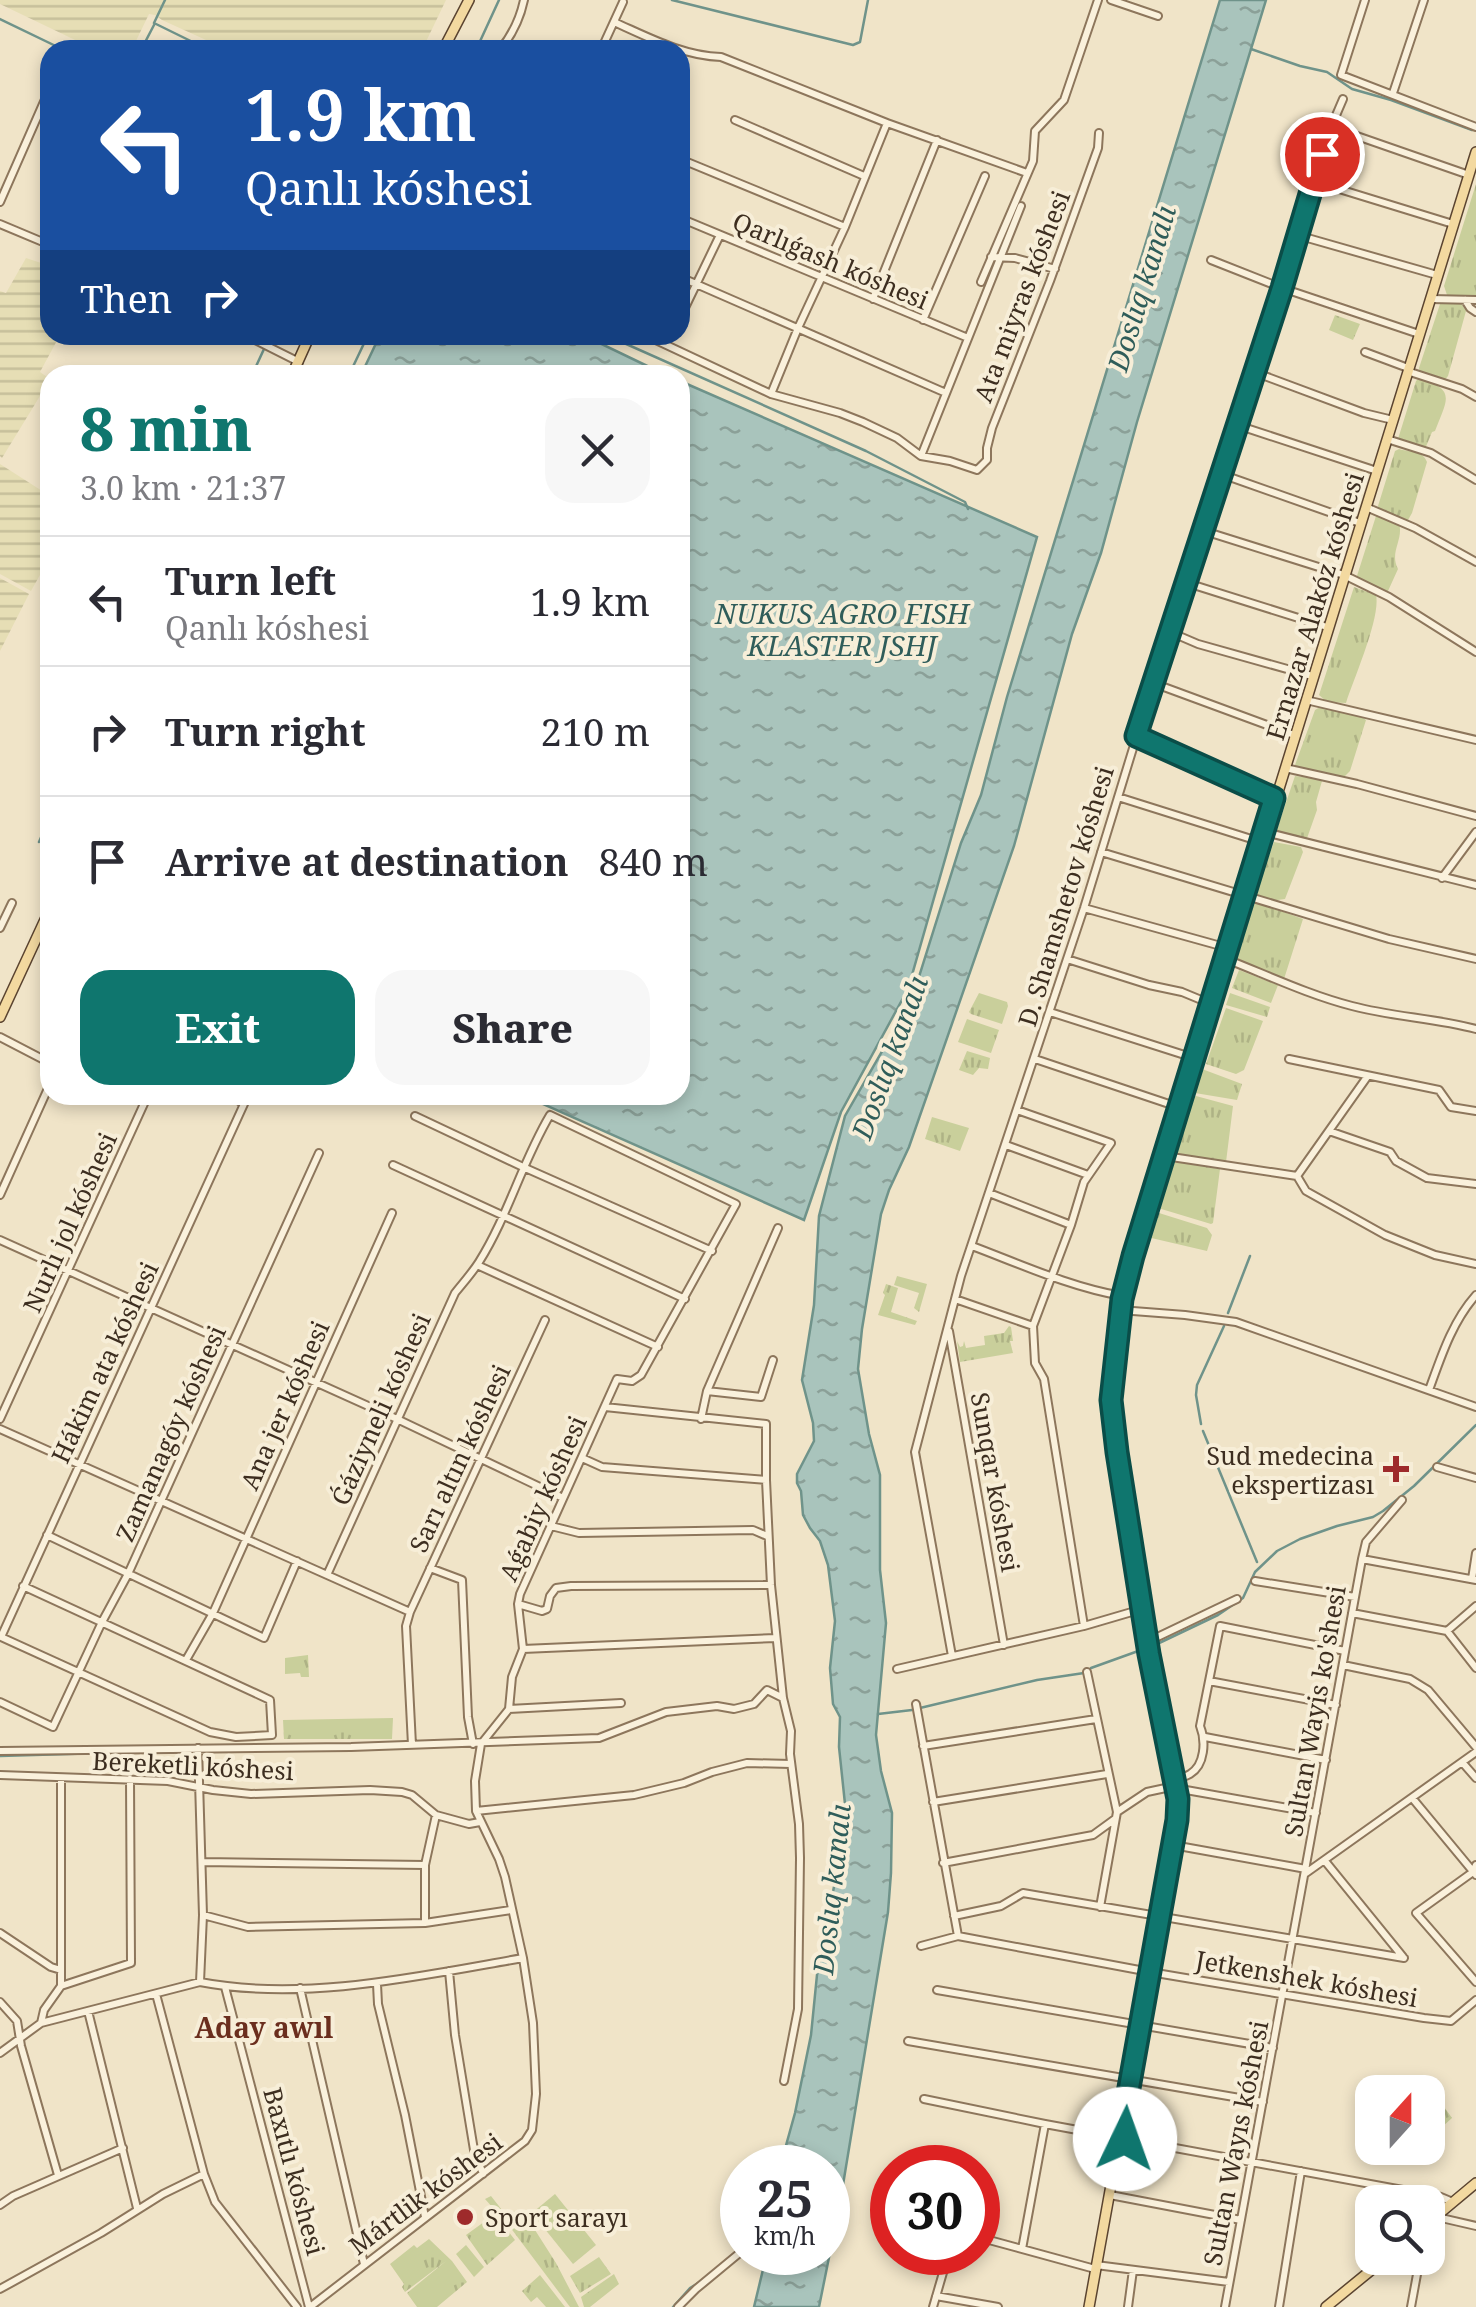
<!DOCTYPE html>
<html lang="en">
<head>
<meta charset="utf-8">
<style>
  :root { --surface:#fff; --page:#f7f7f7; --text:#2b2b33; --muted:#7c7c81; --line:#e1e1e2; --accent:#0f766e }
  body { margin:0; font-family:"Noto Serif",serif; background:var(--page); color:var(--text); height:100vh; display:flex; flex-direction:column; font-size:38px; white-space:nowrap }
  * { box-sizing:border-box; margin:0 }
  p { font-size:32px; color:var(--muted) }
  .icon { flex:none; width:55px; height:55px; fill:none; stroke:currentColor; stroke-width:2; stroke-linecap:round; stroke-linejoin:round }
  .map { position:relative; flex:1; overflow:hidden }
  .drawer { position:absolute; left:40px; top:365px; width:650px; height:740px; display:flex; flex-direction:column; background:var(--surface); border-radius:30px; box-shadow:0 5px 15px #0003 }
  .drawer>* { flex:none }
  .hud { position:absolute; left:40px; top:40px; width:650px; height:305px; border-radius:30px; box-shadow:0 5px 15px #0003; background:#1a4fa0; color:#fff; overflow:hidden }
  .needle { width:65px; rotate:21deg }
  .buttons { position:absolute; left:1355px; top:2075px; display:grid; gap:20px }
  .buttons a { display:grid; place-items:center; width:90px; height:90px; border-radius:20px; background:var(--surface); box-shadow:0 5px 15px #0003; font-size:50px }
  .speed { position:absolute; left:720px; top:2145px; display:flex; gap:20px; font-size:50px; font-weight:700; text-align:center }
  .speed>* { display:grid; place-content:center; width:130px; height:130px; border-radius:50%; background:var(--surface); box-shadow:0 5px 15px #0003; line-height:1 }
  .speed small { font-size:25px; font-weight:400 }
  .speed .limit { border:15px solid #d22; background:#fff; color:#111 }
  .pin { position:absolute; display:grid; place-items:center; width:85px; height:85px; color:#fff; margin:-42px; border:5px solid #fff; border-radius:50%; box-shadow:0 2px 10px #0007 }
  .me { position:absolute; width:110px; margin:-55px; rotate:3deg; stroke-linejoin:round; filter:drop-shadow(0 0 8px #0008) }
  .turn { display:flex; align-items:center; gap:35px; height:210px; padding:0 40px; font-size:45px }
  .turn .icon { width:130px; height:130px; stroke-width:2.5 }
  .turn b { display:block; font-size:70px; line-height:85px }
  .then { display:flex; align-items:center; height:95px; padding:0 40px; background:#0003; gap:20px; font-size:38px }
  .round { display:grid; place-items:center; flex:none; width:105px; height:105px; border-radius:30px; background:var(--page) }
  .head { display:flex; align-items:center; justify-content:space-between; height:170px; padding:0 40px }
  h1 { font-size:60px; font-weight:800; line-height:75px; color:var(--accent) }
  .button { display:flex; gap:20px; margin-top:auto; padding:20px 40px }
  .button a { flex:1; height:115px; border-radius:30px; background:var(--accent); color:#fff; font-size:40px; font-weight:800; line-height:115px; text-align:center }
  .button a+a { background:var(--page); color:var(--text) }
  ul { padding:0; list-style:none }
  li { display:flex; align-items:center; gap:30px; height:130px; padding:0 40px; border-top:2px solid var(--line) }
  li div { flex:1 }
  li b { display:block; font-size:38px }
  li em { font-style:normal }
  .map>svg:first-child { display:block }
  .farmland { fill:url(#farmland-rules) }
  .grass { fill:url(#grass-tufts) }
  .pitch { fill:#c9cf9b }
  .water { fill:url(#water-ripples); stroke:#6f938a; stroke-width:2.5 }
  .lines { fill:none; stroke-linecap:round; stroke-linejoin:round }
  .stream { stroke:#6f938a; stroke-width:2.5 }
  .minor-casing { stroke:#8d765c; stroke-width:10 }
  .major-casing { stroke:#5b4430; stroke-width:12 }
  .minor { stroke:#faf1dc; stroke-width:6 }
  .major { stroke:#f3d9a0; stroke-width:9 }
  .route-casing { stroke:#0a4d48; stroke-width:25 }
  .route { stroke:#0f766e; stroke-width:18 }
  .poi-dot { fill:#9e2a2b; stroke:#f7eed8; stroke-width:4 }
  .labels { text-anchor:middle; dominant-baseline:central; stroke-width:8; stroke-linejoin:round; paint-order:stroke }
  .street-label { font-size:25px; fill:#3d2e20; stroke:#f7eed8 }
  .poi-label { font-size:25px; fill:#3d2e20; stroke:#f7eed8; text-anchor:end }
  .water-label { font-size:28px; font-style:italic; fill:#2f5d5a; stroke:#f7eed8 }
  .neighbourhood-label { font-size:28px; font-weight:bold; fill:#6b2e1e; stroke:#f7eed8 }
</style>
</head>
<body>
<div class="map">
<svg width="1476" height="2307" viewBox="0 0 1476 2307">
  <defs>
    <pattern id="farmland-rules" width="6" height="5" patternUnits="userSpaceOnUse" patternTransform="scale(2.5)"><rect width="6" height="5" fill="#e6deb5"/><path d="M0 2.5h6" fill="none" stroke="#c6bf9b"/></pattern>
    <pattern id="grass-tufts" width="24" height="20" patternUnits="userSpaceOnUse" patternTransform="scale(2.5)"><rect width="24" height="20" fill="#c9cf9b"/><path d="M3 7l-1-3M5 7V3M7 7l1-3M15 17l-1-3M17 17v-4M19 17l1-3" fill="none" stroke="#aeb285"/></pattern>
    <pattern id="water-ripples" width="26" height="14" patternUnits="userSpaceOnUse" patternTransform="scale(2.5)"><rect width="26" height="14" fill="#a9c4bc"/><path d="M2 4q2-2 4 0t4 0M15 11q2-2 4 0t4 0" fill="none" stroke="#8ba098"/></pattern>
  </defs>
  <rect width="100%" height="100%" fill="#f0e4c8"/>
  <path class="farmland" d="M0 0H446L422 50H228L162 20 155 15 149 14 135 43 124 50H96L0 4Z
    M26 258 50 266V335H60L40 372 50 379V398L40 396 2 458 0 456V291L6 293Z
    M0 464 50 496V557L31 591 0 574Z
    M0 578 29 594 0 651Z"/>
  <path class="grass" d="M1476 184V296L1447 295 1444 286Z
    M1445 302 1461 303 1466 311 1448 376 1443 382 1420 374 1419 368 1440 304Z
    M1335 315 1360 324 1353 340 1329 330Z
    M1419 378C1457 390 1447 399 1435 431L1432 432 1425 449 1398 439 1416 381Z
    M1399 449C1407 452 1423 450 1427 462L1412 513 1408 520 1379 509 1378 506 1395 451Z
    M1376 516 1399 523C1404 540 1389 552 1398 569L1388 591 1385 592 1356 579Z
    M1354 587 1376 595C1381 617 1354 678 1346 703L1327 702 1319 695Z
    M1320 707 1362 717 1366 720 1350 771 1342 779 1297 768 1295 765 1315 710Z
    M1295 776 1320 779 1322 781 1316 802 1317 810 1306 841 1276 832Z
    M1274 842 1301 847 1303 852 1285 899 1270 901 1259 898 1256 891Z
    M1259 903 1303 919 1284 979 1236 958 1249 909 1252 905Z
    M1239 970 1278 985 1271 1003 1232 988Z
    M979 993 1007 1002 1008 1006 1002 1024 971 1014 969 1012Z
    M1230 993 1270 1007 1267 1017 1226 1005Z
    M1226 1008 1263 1021 1244 1070 1236 1074 1206 1064Z
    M967 1019 999 1030 991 1053 958 1042Z
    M967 1051 990 1058 988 1069 979 1068 973 1075 959 1070Z
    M1202 1069 1242 1084 1237 1100 1195 1093 1193 1090Z
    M1196 1096 1233 1106 1226 1162 1178 1155 1175 1149 1191 1098Z
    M932 1117 969 1128 960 1151 925 1139Z
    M1176 1162 1220 1169 1213 1223 1211 1224 1158 1208 1169 1166Z
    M1159 1213 1207 1228 1212 1235 1207 1251 1147 1237 1153 1219Z
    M897 1276 927 1284 919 1312 914 1308 919 1293 894 1285Z
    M886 1284 898 1288 891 1312 917 1321 915 1325 878 1315 885 1295 883 1293Z
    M1009 1326 1011 1327 1013 1341H1010L1013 1353 960 1362 957 1341 960 1347 963 1346 964 1341 966 1348 985 1345 984 1336 1004 1333Z
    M308 1655 309 1677H301L300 1673 285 1674V1658Z
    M393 1718 392 1739H284L283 1720Z
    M1438 2103 1442 2104 1452 2118 1431 2137 1428 2133V2112Z
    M491 2196 502 2210 507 2213 521 2210 525 2216 522 2219H528L556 2263 579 2307H570L510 2227 485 2199Z
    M495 2214 515 2240 487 2265 466 2235Z
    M429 2239 452 2261 467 2282 437 2307H417L407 2293 446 2261 405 2292 402 2287 404 2284 390 2264 414 2245 417 2248Z
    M466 2245 484 2267 474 2277 456 2254Z
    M599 2257 611 2274 580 2293 570 2276Z
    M614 2274 619 2284 590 2307H584L581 2297Z
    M540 2275 565 2307H546L537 2297 531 2302 522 2291Z"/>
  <path class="pitch" d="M555 2194 596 2245 573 2264 532 2213Z"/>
  <path class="water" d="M1220 0H1266L1137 422 1101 553 1072 634 1014 846 909 1147 889 1190 881 1214 862 1329 858 1369 869 1434 880 1475V1570L886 1623 876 1735 881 1771 892 1813 891 1873 888 1912 840 2203 819 2307H754L767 2253 828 2252V2168L780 2167 795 2113 811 2035 817 1975 842 1845 845 1804 839 1747 840 1717 833 1704 830 1668 835 1621 828 1565 820 1541 810 1528 803 1515 801 1491 797 1483V1474L814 1441 813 1423 802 1380 814 1305 819 1216 845 1116 912 999 961 843 981 795 1007 697Z
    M380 335H583L666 375H361Z
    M680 381 1037 537 908 989 841 1112 804 1220 527 1097 528 1095H680Z"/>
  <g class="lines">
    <path class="stream" d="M165 0 154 23 209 50
      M672 0 853 45 860 42 868 0
      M0 19 64 50
      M1251 49 1300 66 1327 72 1352 89 1391 100 1472 130
      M141 50 154 25
      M476 50 499 0
      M606 335 866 451 965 502 968 509
      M269 339 271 335
      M252 375 264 349
      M349 375 368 335
      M48 822 50 817
      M39 842 46 826
      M1228 1313 1250 1256
      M1201 1424 1196 1395 1197 1385 1224 1326
      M1203 1431 1257 1562
      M1155 1645 1218 1615 1243 1598 1255 1572 1277 1551 1300 1539 1337 1526 1373 1517 1383 1511 1414 1486 1476 1425
      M1091 1668 1141 1650
      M920 1708 1037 1680 1084 1673
      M878 1714 912 1710
      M0 1756 103 1753
      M673 2307 690 2288 703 2280"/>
    <g class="minor-casing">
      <path id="minor" d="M1111 0 1158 16
        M1365 0 1341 75 1476 127
        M614 22C648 37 683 56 721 57L887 123 1027 173
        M500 50C513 34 520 19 524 0
        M601 50 623 2
        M1393 93 1424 0
        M680 96 683 98
        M735 120 864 176
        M1331 127 1469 175
        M680 159 845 227
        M1313 181 1453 224
        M0 202 50 88
        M680 218 968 338
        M0 224 50 245
        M1297 235 1437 275
        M991 257 1015 258 1055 269
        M1211 260 1282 288 1419 334
        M680 277 946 393
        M981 282 1033 161 1035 131 1064 100 1098 0
        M873 299 937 140
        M1431 299 1476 300
        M1465 300 1470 308 1476 312
        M680 318 720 235
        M923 320 985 176
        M245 335 299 362
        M645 335 771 394 840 413 863 422 897 438 921 456 950 461 977 470 987 460V448L992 428 1050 281 1098 148 1099 133
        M1365 352 1408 368
        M1407 371 1462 389 1476 397
        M1254 372 1364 413 1393 420
        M771 394 798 328 845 227 887 123
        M1237 425 1377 471
        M1387 439 1431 453 1476 480
        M921 456 1021 206
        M1221 474 1360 523
        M1366 507 1415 528 1476 562
        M1201 530 1344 575 1389 597 1476 652
        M1184 582 1327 627
        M1170 632 1198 644 1312 676
        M1153 683 1294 735
        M1306 700 1476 740
        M1136 736 1274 797
        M1285 768 1357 784 1476 816
        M1118 797 1261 842
        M1265 832 1476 885
        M1101 852 1389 939 1476 959
        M1442 878 1476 832
        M1084 908 1228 948
        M0 928 12 903
        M1067 959 1149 985 1182 992 1211 1004
        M1226 959C1267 975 1309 995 1352 1006 1393 1017 1435 1018 1476 1029
        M1050 1012 1194 1058
        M0 1037 50 1063
        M1035 1059 1178 1107
        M1289 1059 1439 1090 1451 1107 1476 1111
        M1017 1110 1111 1143 1084 1182 1071 1225 1033 1326 1035 1363 1044 1379 1084 1626
        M415 1116 523 1167 712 1251
        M1329 1131 1390 1152 1396 1161 1427 1178 1476 1184
        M1006 1145 1088 1175
        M1165 1156 1297 1176 1306 1191 1385 1235 1435 1255 1476 1264
        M393 1165 685 1299
        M1297 1176 1367 1077
        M989 1193 1071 1225
        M0 1195 50 1084
        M0 1240 397 1419 563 1498
        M972 1246C1020 1264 1070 1287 1122 1296
        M477 1265 658 1347
        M955 1299 1033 1326
        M1120 1310 1185 1315 1236 1322 1476 1407
        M949 1331 1004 1645
        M1429 1390C1441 1357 1452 1322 1476 1295
        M707 1391 761 1397 773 1360
        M605 1407 766 1424V1480L771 1585 783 1698 791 1731 790 1754 799 1824 800 1858 798 2009 784 2081
        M0 1419 148 1095
        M701 1419 707 1391 778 1228
        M0 1429 410 1612
        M582 1458 602 1467 766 1480
        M1437 1467 1476 1478
        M551 1526 579 1533 753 1530 767 1536
        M47 1535 264 1638 297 1561
        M1362 1559 1476 1580
        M430 1568 462 1580 468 1717 473 1744
        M1472 1579 1476 1553
        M1255 1581 1355 1597
        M518 1604 542 1611 547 1609 550 1596 556 1588 571 1586 771 1585
        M1352 1613 1447 1631 1476 1668
        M1447 1631 1476 1606
        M1 1637 244 1104 230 1095
        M1 1637 210 1732 236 1737 272 1735 270 1700 23 1586
        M1147 1642 1237 1599
        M523 1649 776 1638
        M952 1656 915 1452 961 1276 1084 908 1184 582 1282 288 1313 181 1331 127 1343 99
        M186 1660 213 1613 392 1213
        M1343 1665 1410 1679 1428 1690 1476 1747
        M897 1669 1084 1626 1142 1609
        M1087 1672 1117 1812 1100 1907
        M1209 1681 1336 1705
        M0 1702 53 1727 102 1622 128 1574 319 1153
        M916 1704 958 1936
        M509 1709 621 1703
        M1205 1737 1326 1760
        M412 1745 406 1626 410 1612 545 1320
        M923 1746 1096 1719
        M198 1748 203 1915 200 1982
        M0 1751 351 1747 599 1738 666 1712 717 1706 734 1709 754 1704 767 1690 783 1698
        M1462 1762 1476 1778
        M0 1775 168 1781 213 1790 251 1794 370 1790 402 1792 412 1795 436 1815 469 1824 480 1822
        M61 1778V1986
        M1174 1780C1179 1778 1185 1777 1190 1774 1205 1765 1206 1741 1200 1726L1220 1626 1345 1651
        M1176 1791 1186 1790 1316 1813
        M1413 1799 1476 1875
        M933 1802 1107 1774
        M476 1811 634 1795 684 1783 712 1772 747 1763 791 1764
        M1117 1812 1147 1792 1175 1786
        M1173 1845 1306 1869
        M1325 1861 1403 1957
        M202 1862 425 1865
        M943 1863 1093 1835 1115 1819
        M1476 1865 1473 1872 1416 1913 1476 1982
        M1306 1873 1476 1752
        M203 1915 248 1927 425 1923 511 1910
        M954 1916 1001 1906 1023 1893 1404 1958
        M425 1923V1865L436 1815
        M0 1933 51 1967 61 1970
        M921 1946 958 1936 1150 1972 1424 2018 1451 2021 1476 2000
        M449 1971 455 2035 474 2150 483 2174
        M377 1984 378 2004 405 2115 425 2217
        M61 1986 131 1963 130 1779
        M225 1987 309 2307
        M300 1988 364 2264
        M937 1990 1273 2048
        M156 1994 204 2174 215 2202 297 2307
        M0 2002 17 2021 21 2046 58 2175
        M88 2011 137 2208
        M41 2023 44 2010 61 1986
        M908 2041 1263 2102
        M0 2053 41 2023 200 1982C304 2002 420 1976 523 1958
        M924 2099 1045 2124 1441 2197 1453 2202
        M1110 2195 1241 2220
        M0 2205 13 2196 123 2148
        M878 2211 892 2215
        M1437 2217 1476 2226
        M978 2237 1095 2269
        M1022 2249 1045 2124
        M1096 2265 1229 2282
        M0 2289 101 2233 163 2194 204 2174
        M936 2296 998 2307
        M310 2307 525 2141 532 2130 536 2094 533 2023 523 1958 505 1877 499 1859 476 1811 475 1781 481 1744 509 1709 512 1677 523 1649 518 1604 520 1594 617 1379 632 1381 641 1375 736 1204 550 1115C522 1162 508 1216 479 1262 472 1273 463 1283 455 1293L327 1575
        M678 2307 696 2289 742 2251
        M933 2307 949 2252
        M1128 2307 1133 2270
        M1225 2307 1362 1559 1366 1542 1402 1500
        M1279 2307 1301 2171
        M1411 2307 1420 2258"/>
    </g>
    <g class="major-casing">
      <path id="major" d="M443 50 469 0
        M292 375 310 335
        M0 1017 50 909
        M1428 2223 1476 2183
        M1089 2307 1177 1820 1178 1799 1149 1653 1114 1429 1112 1377 1123 1293 1476 152
        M1326 2307 1386 2258"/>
    </g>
    <use href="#minor" class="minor"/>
    <use href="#major" class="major"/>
  </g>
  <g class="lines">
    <g class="route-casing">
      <path id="route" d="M1125 2139 1120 2138 1177 1820 1178 1799 1149 1654 1117 1452 1111 1400 1122 1299 1133 1256 1274 798 1136 736 1282 288 1322 154"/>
    </g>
    <use href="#route" class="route"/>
  </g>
  <g class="poi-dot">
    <path d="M1391 1454h10v10h10v10h-10v10h-10v-10h-10v-10h10z"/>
    <circle cx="465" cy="2217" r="10"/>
  </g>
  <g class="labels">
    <g class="street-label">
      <text transform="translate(831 260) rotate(23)">Qarlıǵash kóshesi</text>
      <text transform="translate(1021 296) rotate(-69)">Ata miyras kóshesi</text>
      <text transform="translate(1314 606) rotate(-73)">Ernazar Alakóz kóshesi</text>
      <text transform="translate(1065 896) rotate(-73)">D. Shamshetov kóshesi</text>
      <text transform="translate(69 1222) rotate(-66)">Nurlı jol kóshesi</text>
      <text transform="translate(104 1362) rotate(-65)">Hákim ata kóshesi</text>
      <text transform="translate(284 1405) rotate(-66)">Ana jer kóshesi</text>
      <text transform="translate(380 1409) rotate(-66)">Ǵáziyneli kóshesi</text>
      <text transform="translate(170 1433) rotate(-66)">Zamanagóy kóshesi</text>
      <text transform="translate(459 1458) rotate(-65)">Sarı altın kóshesi</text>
      <text transform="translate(996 1482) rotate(80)">Sunqar kóshesi</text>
      <text transform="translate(542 1498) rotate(-66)">Aǵabiy kóshesi</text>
      <text transform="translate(1314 1711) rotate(-80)">Sultan Wayis ko'shesi</text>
      <text transform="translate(193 1765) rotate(3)">Bereketli kóshesi</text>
      <text transform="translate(1307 1978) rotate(10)">Jetkenshek kóshesi</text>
      <text transform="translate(1235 2143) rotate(-79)">Sultan Wayıs kóshesi</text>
      <text transform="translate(295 2171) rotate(75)">Baxıtlı kóshesi</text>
      <text transform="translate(425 2193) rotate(-37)">Mártlik kóshesi</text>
    </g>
    <g class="poi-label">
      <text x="1374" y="1455">Sud medecina<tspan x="1374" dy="29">ekspertizası</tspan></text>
      <text x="485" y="2217" text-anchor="start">Sport sarayı</text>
    </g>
    <g class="water-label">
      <text transform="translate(1141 288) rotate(-73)">Doslıq kanalı</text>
      <text x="842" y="613">NUKUS AGRO FISH<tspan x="842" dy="32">KLASTER JSHJ</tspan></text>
      <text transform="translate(889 1057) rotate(-70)">Doslıq kanalı</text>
      <text transform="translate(831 1889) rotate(-84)">Doslıq kanalı</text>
    </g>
    <g class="neighbourhood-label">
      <text x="264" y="2027">Aday awıl</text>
    </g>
  </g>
</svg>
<div class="buttons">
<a><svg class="needle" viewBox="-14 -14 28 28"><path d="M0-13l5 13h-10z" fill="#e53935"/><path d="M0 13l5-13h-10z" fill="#7c7c81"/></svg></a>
<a><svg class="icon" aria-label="search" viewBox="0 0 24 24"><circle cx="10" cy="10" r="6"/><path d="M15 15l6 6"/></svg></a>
</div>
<div class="speed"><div>25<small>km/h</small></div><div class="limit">30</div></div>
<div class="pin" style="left:1322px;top:154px;background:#d93025"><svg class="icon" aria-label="arrive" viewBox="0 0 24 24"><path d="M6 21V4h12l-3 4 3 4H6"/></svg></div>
<svg class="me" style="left:1125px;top:2139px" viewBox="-20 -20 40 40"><circle r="19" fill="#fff"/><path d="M0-13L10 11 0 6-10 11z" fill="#0f766e"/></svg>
<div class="hud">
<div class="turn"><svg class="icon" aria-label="left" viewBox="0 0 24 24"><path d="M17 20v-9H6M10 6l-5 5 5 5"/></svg><div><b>1.9 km</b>Qanlı kóshesi</div></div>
<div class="then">Then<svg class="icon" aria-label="right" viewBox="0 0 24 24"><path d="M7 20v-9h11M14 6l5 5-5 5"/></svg></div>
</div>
<section class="drawer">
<div class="head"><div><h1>8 min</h1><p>3.0 km · 21:37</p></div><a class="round"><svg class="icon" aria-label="close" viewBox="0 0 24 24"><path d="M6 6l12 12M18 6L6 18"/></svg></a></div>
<ul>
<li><svg class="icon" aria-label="left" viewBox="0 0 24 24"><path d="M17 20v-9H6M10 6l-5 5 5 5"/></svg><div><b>Turn left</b><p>Qanlı kóshesi</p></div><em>1.9 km</em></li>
<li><svg class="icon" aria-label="right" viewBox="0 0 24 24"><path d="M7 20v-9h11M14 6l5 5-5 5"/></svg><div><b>Turn right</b></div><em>210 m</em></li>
<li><svg class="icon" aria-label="arrive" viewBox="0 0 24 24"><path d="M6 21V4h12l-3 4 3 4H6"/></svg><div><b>Arrive at destination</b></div><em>840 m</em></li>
</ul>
<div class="button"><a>Exit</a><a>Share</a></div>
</section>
</div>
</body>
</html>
